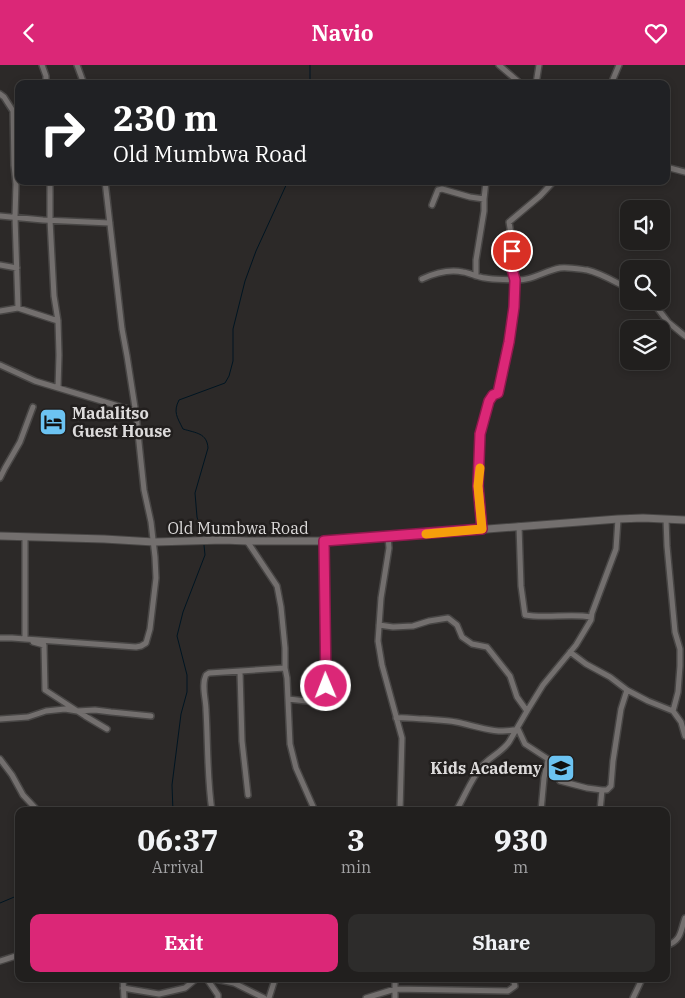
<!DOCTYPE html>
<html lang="en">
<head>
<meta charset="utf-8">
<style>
  :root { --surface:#211f1e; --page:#2d2c2b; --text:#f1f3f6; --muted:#a2a2a4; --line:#3e3d3c; --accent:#db2777 }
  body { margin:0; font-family:"IBM Plex Serif",serif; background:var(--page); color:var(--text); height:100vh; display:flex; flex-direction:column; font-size:19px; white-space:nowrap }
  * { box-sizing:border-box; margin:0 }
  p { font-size:16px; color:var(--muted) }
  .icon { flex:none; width:28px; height:28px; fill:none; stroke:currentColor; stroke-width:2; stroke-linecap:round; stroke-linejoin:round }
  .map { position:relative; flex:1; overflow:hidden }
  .side { position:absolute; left:15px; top:742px; width:655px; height:175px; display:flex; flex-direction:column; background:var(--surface); border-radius:10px; box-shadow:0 2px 8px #0003,0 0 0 1px var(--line) }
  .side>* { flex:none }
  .top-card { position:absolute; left:15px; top:15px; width:655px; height:105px; border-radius:10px; box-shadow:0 2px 8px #0003,0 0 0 1px var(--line); background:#202124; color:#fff; overflow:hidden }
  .fabs { position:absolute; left:620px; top:135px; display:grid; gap:10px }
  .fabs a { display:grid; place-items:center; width:50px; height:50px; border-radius:10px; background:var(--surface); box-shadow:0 2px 8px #0003,0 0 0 1px var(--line); font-size:25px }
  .pin { position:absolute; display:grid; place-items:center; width:42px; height:42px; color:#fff; margin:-21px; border:2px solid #fff; border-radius:50%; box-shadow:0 1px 5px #0007 }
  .me { position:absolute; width:55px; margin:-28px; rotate:359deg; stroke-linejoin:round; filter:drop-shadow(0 0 4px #0008) }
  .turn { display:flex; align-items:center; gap:18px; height:105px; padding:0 15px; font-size:22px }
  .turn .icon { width:65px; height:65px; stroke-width:2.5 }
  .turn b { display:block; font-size:35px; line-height:42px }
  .eta { display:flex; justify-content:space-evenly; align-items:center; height:85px; text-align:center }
  .eta b { font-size:30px; font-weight:700; line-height:35px }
  .cta { display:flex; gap:10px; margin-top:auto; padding:10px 15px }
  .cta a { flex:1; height:58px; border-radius:10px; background:var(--accent); color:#fff; font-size:20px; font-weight:700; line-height:58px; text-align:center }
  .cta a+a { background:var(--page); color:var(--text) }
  header { display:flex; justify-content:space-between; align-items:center; height:65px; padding:0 15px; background:var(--accent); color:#fff; font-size:22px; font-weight:700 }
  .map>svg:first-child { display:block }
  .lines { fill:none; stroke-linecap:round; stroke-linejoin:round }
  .stream { stroke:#001522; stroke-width:1 }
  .street-casing { stroke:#484645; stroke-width:8 }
  .secondary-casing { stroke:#484645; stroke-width:9 }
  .street { stroke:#736f6e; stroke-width:5 }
  .secondary { stroke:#736f6e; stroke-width:7 }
  .route-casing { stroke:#8e194d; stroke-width:12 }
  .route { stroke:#db2777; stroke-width:9 }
  .slow { stroke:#f59e0b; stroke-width:9 }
  .labels { text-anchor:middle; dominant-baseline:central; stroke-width:5; stroke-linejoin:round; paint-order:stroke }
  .poi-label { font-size:16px; font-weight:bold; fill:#dddbdb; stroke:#221f1e; text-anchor:start }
  .street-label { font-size:16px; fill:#dddbdb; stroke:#221f1e }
</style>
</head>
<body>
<header><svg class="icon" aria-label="back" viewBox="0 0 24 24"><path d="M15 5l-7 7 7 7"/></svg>Navio<svg class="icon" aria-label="heart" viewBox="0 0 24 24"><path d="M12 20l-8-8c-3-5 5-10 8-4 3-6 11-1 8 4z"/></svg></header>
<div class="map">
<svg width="685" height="933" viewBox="0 0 685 933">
  <rect width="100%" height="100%" fill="#2c2928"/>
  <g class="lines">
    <path class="stream" d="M310 19V0
      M203 473 197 452 195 428 208 383C207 368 196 368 183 364 177 352 173 347 179 335L225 318 229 311 233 296V264L245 216 256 186 288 116
      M173 746 172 720 181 649 187 627V610L177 571 183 547 205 490 204 480
      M0 838 19 830"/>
    <g class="street-casing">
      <path id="street" d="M42 0 46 11V19
        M77 0 84 19
        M499 0 521 19
        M536 19 539 0
        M611 19 619 0
        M0 29 4 32 13 46 14 100 16 119 15 152 18 243 58 256
        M666 102 685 107
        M50 116V155L54 231 58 256 59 290 58 323
        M432 140 438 125 442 124 470 132 484 134
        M0 151 43 155 110 158
        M0 200 17 203
        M476 211V195L484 146V134L486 116
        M422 214C435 208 448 204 463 207 470 208 477 212 485 213 495 215 506 214 515 215 532 216 544 206 560 203 568 202 579 204 587 205 601 208 615 217 629 224
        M652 236 668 257 685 271
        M0 246 18 243
        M0 300 35 316 135 346
        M0 413 5 403 20 377 33 342
        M666 454 667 481 675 567 680 584V601L678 627 673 646
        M519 461 521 521 525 550C547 554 569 548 591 552
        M482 464 478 421 480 369 489 336 493 330 498 328 509 277 514 242 515 215 511 200 513 181 509 157 540 131 554 116
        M388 472 389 483 381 533 378 576 382 600 402 673 400 746
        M247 476 277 521 281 542 285 583V603L287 613 290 679 296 703 315 746
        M379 560 393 562 413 561 429 556 448 553 457 560 462 572 472 579 487 582 491 587 510 611 517 632 527 646
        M0 573H12L25 574V472
        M25 574 136 582 141 581 146 578 150 564 156 513 155 492 151 457 144 425 136 349 127 291 122 264 105 116
        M33 577 44 580 45 625 85 651 107 664
        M570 587 586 599 610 612 627 625 648 636 673 646 681 657 685 671
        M240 607 242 676 248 730
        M288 634 316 637 322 634 324 630 326 621 324 476
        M396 653C406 652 415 654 424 654 435 655 445 655 456 657 476 661 497 670 518 664L525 679 548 694 560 716 587 723 602 725 600 746
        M0 654 28 652 46 646 65 644 77 646 95 645 111 647 151 651
        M0 694 12 710 23 730 38 746
        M602 725H607L611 721 613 696 621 644 627 625
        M212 746C207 713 208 679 206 645 206 634 201 620 206 610L209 608 285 603
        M456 746C465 731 471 714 482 701 490 692 502 687 509 677L527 646 543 620 576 580 591 555 592 548 616 484 618 454
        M541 746 544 713 548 695
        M666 881C682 875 680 867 685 853
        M0 896 19 890
        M123 914 124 933
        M207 914 218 930V933
        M215 914 234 918 264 933
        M123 923 159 929 185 923 196 914
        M269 933 275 914
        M366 933 395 924 508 926 515 921 513 914
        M395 933V914
        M633 933 642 914"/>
    </g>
    <g class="secondary-casing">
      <path id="secondary" d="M0 471 104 474 154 477 224 475 247 476H333L618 454 643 453 685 455"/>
    </g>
    <use href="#street" class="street"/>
    <use href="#secondary" class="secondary"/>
  </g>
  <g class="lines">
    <g class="route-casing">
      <path id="route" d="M326 621 324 476 482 464 478 421 480 369 489 336 493 330 498 328 509 277 514 242 515 215 511 200 512 186"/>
    </g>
    <use href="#route" class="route"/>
    <path class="slow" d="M426 469 482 464 478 421 480 403"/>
  </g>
  <defs>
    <g id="hotel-square" transform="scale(1.4375)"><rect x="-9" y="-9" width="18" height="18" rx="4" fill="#6cc3f2" stroke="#221f1e"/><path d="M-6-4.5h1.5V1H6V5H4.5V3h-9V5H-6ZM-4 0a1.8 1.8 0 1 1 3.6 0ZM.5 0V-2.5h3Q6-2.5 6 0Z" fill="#111"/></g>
    <g id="school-square" transform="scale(1.4375)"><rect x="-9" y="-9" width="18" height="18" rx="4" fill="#6cc3f2" stroke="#221f1e"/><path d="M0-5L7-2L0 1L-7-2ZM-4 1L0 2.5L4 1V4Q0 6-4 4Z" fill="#111"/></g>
  </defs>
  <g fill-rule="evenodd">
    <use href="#hotel-square" x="53" y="357"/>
    <use href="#school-square" x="561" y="703"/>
  </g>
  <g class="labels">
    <g class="poi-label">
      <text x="72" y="348">Madalitso<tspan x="72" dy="18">Guest House</tspan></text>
      <text x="542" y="703" text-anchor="end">Kids Academy</text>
    </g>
    <g class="street-label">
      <text x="238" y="463">Old Mumbwa Road</text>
    </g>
  </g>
</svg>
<div class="fabs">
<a><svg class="icon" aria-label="sound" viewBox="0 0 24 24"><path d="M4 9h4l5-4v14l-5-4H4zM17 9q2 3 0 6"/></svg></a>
<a><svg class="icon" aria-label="search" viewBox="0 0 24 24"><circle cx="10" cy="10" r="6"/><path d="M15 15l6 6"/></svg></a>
<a><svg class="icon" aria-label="layers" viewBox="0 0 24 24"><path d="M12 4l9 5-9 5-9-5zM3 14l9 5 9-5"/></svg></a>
</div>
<div class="pin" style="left:512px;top:186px;background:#d93025"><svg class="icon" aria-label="arrive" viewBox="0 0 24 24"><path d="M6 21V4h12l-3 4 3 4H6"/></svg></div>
<svg class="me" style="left:326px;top:621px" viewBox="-20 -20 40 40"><circle r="17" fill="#db2777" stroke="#fff" stroke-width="3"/><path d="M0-11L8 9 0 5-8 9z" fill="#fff"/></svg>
<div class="top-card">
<div class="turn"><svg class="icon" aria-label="right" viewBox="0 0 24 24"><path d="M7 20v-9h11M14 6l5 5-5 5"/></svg><div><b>230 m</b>Old Mumbwa Road</div></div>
</div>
<section class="side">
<div class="eta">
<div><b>06:37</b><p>Arrival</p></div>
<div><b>3</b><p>min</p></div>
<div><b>930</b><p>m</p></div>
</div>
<div class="cta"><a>Exit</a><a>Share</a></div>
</section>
</div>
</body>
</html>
